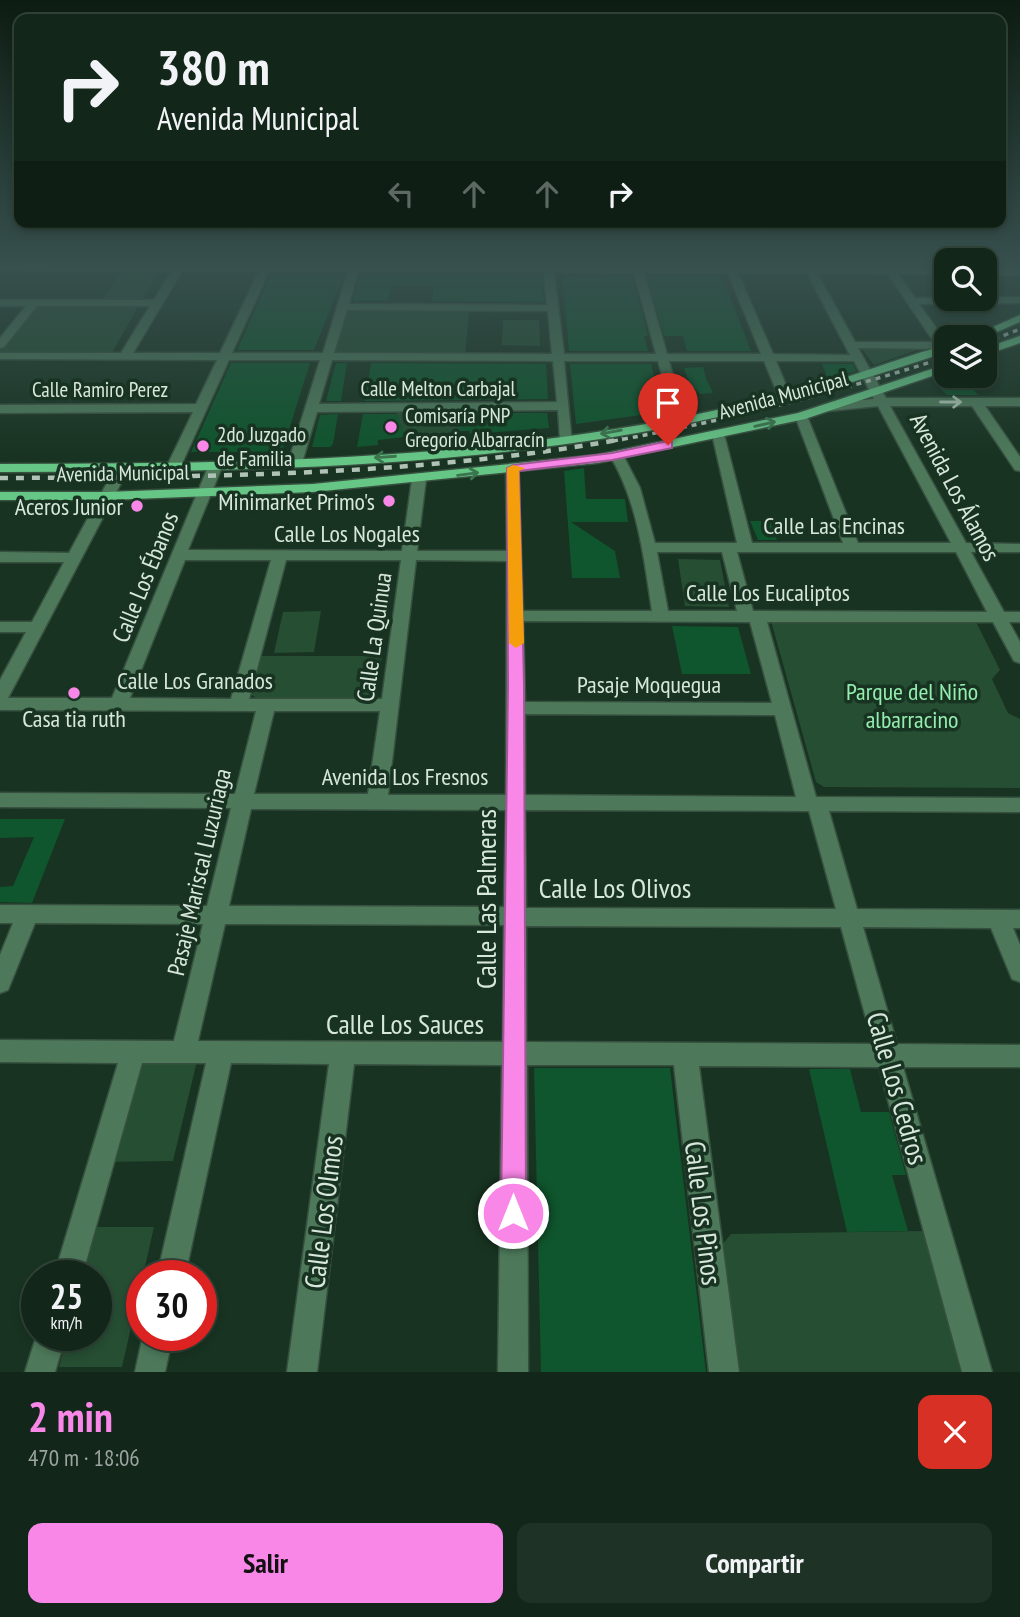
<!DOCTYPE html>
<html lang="es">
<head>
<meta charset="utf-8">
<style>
  :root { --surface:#122619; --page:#1f3226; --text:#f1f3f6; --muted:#9ca5a2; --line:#314338; --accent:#f987e8 }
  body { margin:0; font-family:"PT Sans Narrow",sans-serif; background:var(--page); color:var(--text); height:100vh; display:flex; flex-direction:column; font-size:26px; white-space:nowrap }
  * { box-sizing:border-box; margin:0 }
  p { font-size:23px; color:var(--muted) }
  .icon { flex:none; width:38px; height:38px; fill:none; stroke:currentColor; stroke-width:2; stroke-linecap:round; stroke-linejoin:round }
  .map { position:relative; height:1372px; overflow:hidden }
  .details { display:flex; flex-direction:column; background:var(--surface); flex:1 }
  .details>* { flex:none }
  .hud { position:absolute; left:14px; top:14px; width:992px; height:214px; border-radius:14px; box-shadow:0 4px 10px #0003,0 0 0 2px var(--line); background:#122619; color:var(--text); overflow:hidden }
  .controls { position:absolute; left:934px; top:248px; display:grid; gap:14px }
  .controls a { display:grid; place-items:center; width:63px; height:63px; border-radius:14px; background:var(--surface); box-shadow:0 4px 10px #0003,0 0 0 2px var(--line); font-size:35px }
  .speed { position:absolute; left:21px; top:1260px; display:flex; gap:14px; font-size:35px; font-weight:700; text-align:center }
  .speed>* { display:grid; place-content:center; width:91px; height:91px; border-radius:50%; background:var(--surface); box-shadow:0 4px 10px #0003,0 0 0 2px var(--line); line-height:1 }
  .speed small { font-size:18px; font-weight:400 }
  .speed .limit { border:10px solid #d22; background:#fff; color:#111 }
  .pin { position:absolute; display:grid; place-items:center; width:60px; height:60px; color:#fff; margin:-72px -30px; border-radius:50% 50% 50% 0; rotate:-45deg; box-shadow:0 0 7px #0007 }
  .pin .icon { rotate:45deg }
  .me { position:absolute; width:77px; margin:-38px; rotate:0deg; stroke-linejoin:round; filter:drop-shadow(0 0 5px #0008) }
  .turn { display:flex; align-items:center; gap:24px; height:147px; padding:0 28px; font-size:32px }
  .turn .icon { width:91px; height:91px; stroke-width:2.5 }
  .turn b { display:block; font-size:49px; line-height:60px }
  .lanes { display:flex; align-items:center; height:66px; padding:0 28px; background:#0003; justify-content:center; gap:35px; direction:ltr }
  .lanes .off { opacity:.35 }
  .round { display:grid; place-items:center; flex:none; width:74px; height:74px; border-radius:14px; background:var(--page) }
  .summary { display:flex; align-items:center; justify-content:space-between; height:119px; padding:0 28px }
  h1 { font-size:42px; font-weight:700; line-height:52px; color:var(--accent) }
  .primary-button { display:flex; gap:14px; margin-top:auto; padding:14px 28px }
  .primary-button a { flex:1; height:80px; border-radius:14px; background:var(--accent); color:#111; font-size:28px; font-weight:700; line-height:80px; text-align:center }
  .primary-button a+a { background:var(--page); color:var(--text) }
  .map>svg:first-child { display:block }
  .green { fill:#264e33 }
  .building { fill:#0f552d }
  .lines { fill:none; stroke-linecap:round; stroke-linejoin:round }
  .minor-casing { stroke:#37503f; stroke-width:3 }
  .major-casing { stroke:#37503f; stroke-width:3 }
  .minor { fill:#4d795a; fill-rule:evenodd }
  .major { fill:#66c686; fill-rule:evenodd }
  .rail-far1 { stroke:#b1c3b6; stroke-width:3.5; stroke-dasharray:5 5; stroke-linecap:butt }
  .rail { stroke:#b1c3b6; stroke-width:4.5; stroke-dasharray:8 8; stroke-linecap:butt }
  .oneway { stroke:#aec6b4 }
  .oneway2 { stroke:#3b754e }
  .route { fill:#f987e8; stroke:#a25897; stroke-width:2 }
  .slow { fill:#f59e0b }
  .poi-dot { fill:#f987e8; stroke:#183321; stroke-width:2.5 }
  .labels { text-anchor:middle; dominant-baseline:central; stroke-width:7; stroke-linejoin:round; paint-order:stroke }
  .far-street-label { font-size:21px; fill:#d7e7db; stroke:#183321 }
  .far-poi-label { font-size:21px; fill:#d7e7db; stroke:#183321; text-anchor:start }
  .street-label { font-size:24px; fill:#d7e7db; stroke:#183321 }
  .poi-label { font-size:24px; fill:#d7e7db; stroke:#183321; text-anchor:end }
  .park-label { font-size:24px; fill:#93eeaf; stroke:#183321 }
  .near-street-label { font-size:28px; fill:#d7e7db; stroke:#183321 }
</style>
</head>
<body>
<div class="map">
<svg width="1020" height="1372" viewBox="0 0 1020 1372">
  <rect width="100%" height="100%" fill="#183321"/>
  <path class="green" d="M122 272H159L142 300H103Z
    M33 307H138L111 354 0 353V349Z
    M348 309 469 310 465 356 333 355Z
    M503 320H539L540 346 502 345Z
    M862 349H920L874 365Z
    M396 412 460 413V434L413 439 405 437Z
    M678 559 720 560 729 607 685 606Z
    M321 611 314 652 274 653 283 612Z
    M771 621 976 622 1000 670 992 679 1008 713 1020 719V788L824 787 816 782Z
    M256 656H382L375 703 261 701 247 692Z
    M129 1060 197 1061 173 1161 101 1162Z
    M97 1227H154L122 1367H59L67 1335H96V1276H83Z
    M925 1231 966 1372H739L722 1245 731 1234Z"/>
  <path class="building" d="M271 274H344L314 350H237Z
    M360 274 542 275 544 302 432 301 434 286H392L388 301H353Z
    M562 275 632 276 648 336H644L648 351H569Z
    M647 276H722L751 351H687L683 336H664Z
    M231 363H310L282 452H191Z
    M336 363H347L341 401H326Z
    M371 363 546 364 548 399 365 401Z
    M570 364H651L663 412 576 424Z
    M822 364H853L856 371 828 379Z
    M703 367 706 378 713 393 700 394 690 385 684 368Z
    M958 376H962L978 395H947L936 384Z
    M460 413H547L549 428 470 434V431H460Z
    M338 414 333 444 330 447H312L320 415Z
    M363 414H397L405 437 378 440V445L357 447Z
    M584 468 586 499H625L628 522H571L615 551 620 578H572L564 471Z
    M750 521H770L777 540H758Z
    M672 626 738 627 751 674H682Z
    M0 819H65L32 903 0 902V887L13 886 34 837 0 838Z
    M534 1068H670L706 1372H541Z
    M809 1069H850L861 1112H889L906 1175H892L908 1231 847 1232Z"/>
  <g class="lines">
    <g class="minor-casing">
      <path id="minor" d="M0 266H893L947 268V274H898L915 298 1020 297V303L919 304 947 343V349L858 348 886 398H1020V406H985L1020 457V471L1015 470 972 406H890L966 543 1020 544V552H971L1004 612H1020V622H1009L1020 642V663L1014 661 993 622H767L816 797 1020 798V812L829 811 857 909 1020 910V928H1013L1020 945V982L1012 979 991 928 863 927 897 1044 1020 1045V1067H903L992 1372H962L879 1067 699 1066 739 1372H709L674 1065H527L528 1372H498L502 1065 354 1064 317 1372H287L329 1064 231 1063 185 1276H157L206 1063H142L82 1276H54L118 1063 0 1062V1040L174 1041 203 924 35 923 8 990 0 993V955L13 923H0V905L207 906 231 808 0 807V793L235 794 256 711 0 710V680L26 632H0V622H32L64 562H0V552L69 553 115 468 117 465H127L129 468 8 698H112L208 467 215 463 222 467 188 550 402 551 412 479 419 475 426 479 417 551H507L506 469 513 465 518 466 523 611H652C644 559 638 502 610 456L612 453H622L640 488 655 543H737L712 434 718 430 724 434 752 543H843L795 416 801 412 807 416 858 543H951L878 406 829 411 823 407 829 403 874 399 854 361H776L791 397 785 401 779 397 764 361H669L686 420 680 424 674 420 658 361H564L572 443H562L560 440 558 410 317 412 302 463 295 467 288 463 320 360H229L180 468 178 471H168L166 468 193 412 0 413V405L196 404 217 360 0 359V353H121L150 306H37L4 347 0 348V338L26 306H0V300H154L172 271 0 270ZM182 271H259L220 353H133ZM269 271H348L323 353H232ZM358 271 544 272 547 305 349 304ZM554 272 634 273 656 354H564ZM644 273H728L761 354H667ZM738 273H807L850 355 773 354ZM817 273 888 274 934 342H855ZM347 310 548 311 552 354 334 353ZM332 360 553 361 557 402 319 404ZM657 552H722L737 611H668ZM737 552H956L987 612 753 611ZM185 560H271L231 699 130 698ZM286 560H401L382 699H249ZM416 560 507 561 506 795H388ZM523 621 750 622 772 703 525 702ZM274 711H380L368 794H254ZM525 714 775 715 796 797 525 795ZM251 809 506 810 504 907 229 906ZM525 810 809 811 836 909 526 908ZM225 924 504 925 503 1042 198 1041ZM526 926 841 927 873 1044 526 1042Z
        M985 268 1020 269V275L985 274Z
        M37 1334 66 1335 55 1372H25Z
        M143 1335H173L165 1372H135Z"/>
    </g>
    <g class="major-casing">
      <path id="major" d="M1020 315V322L983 338H968Z
        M1020 336V343L985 355V348Z
        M947 345V352C871 377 796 400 718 417 482 469 240 472 0 472V464C240 464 482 461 717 410 755 402 794 393 831 382 870 370 908 355 947 345Z
        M947 364V371L805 419 597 463 313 492 107 500H0V492H107L313 484 597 455 798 413Z"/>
    </g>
    <use href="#minor" class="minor"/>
    <use href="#major" class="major"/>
    <path class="rail-far1" d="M985 343 1020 329
      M613 441C730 420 834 393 947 357"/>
    <path class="rail" d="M0 478C207 477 418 476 623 439"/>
  </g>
  <defs><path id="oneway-shaft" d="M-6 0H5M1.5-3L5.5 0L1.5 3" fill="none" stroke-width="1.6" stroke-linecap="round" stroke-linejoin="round" transform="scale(1.75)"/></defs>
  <use class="oneway" href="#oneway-shaft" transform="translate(951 402)"/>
  <g class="oneway2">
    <use href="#oneway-shaft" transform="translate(765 424) rotate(-13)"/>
    <use href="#oneway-shaft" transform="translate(611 432) rotate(170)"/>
    <use href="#oneway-shaft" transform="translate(385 457) rotate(176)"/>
    <use href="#oneway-shaft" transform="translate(468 474) rotate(-7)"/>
  </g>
  <linearGradient id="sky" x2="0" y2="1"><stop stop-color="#0d1c12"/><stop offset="0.58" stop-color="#37504e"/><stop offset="1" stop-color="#37504e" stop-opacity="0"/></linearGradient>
  <rect width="1020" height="458" fill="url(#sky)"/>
  <path class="route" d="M668 441 672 442V448L612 460 519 471 524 685 526 1213 522 1222 513 1225 505 1222 501 1213 508 685 507 468 513 465 612 453Z"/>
  <path class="slow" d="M513 465 525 468 519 471 524 643 516 648 509 643 507 468Z"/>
  <g class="poi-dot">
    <circle cx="391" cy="427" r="7"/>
    <circle cx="203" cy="446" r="7"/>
    <circle cx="389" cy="501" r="7"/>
    <circle cx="137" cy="506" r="7"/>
    <circle cx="74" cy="693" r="7"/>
  </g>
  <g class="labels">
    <g class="far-street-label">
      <text x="438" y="388">Calle Melton Carbajal</text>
      <text x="100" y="389">Calle Ramiro Perez</text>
      <text transform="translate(783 395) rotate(-15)">Avenida Municipal</text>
      <text transform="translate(123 473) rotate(-1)">Avenida Municipal</text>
    </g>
    <g class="far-poi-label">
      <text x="405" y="415">Comisaría PNP<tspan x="405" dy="24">Gregorio Albarracín</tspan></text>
      <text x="217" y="434">2do Juzgado<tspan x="217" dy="24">de Familia</tspan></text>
    </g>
    <g class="street-label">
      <text transform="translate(955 487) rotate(62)">Avenida Los Álamos</text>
      <text x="834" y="525">Calle Las Encinas</text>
      <text x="347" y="533">Calle Los Nogales</text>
      <text transform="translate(145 577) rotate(-68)">Calle Los Ébanos</text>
      <text x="768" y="592">Calle Los Eucaliptos</text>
      <text transform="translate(374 637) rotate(-82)">Calle La Quinua</text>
      <text x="195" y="680">Calle Los Granados</text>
      <text x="649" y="684">Pasaje Moquegua</text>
      <text x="405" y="776">Avenida Los Fresnos</text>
      <text transform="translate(199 872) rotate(-77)">Pasaje Mariscal Luzuriaga</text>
    </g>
    <g class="poi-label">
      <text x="375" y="501">Minimarket Primo's</text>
      <text x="123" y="506">Aceros Junior</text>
      <text x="74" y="718" text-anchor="middle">Casa tia ruth</text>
    </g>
    <g class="park-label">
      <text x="912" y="691">Parque del Niño<tspan x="912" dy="28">albarracino</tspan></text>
    </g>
    <g class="near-street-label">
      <text x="615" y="887">Calle Los Olivos</text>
      <text transform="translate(485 899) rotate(-90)">Calle Las Palmeras</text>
      <text x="405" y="1023">Calle Los Sauces</text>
      <text transform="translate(898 1088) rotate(74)">Calle Los Cedros</text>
      <text transform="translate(323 1212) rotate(-83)">Calle Los Olmos</text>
      <text transform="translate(704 1213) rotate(83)">Calle Los Pinos</text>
    </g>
  </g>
</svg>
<div class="controls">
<a><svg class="icon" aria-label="search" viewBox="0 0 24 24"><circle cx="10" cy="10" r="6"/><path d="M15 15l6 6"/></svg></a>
<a><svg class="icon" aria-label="layers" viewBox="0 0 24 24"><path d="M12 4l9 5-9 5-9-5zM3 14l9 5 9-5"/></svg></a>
</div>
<div class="speed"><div>25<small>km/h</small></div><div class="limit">30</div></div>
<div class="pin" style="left:668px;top:445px;background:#d93025"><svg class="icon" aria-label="arrive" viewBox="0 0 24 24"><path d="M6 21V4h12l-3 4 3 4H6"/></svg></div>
<svg class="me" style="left:513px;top:1213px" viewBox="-20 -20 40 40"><circle r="17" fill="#f987e8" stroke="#fff" stroke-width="3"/><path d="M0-11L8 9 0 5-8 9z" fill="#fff"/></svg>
<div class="hud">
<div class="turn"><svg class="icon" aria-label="right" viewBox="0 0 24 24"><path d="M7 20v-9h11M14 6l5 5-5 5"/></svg><div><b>380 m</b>Avenida Municipal</div></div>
<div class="lanes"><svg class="icon off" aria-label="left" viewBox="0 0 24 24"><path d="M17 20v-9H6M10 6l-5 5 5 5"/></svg><svg class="icon off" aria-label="ahead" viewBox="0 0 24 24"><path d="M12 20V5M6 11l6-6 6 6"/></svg><svg class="icon off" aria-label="ahead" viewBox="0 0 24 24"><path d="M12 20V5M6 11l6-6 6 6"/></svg><svg class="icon" aria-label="right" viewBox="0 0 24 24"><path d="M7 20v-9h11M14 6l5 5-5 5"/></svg></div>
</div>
</div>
<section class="details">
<div class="summary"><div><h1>2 min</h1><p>470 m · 18:06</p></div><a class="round" style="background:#d93025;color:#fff"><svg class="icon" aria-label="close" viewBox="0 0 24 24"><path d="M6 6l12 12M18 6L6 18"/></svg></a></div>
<div class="primary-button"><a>Salir</a><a>Compartir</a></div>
</section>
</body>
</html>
